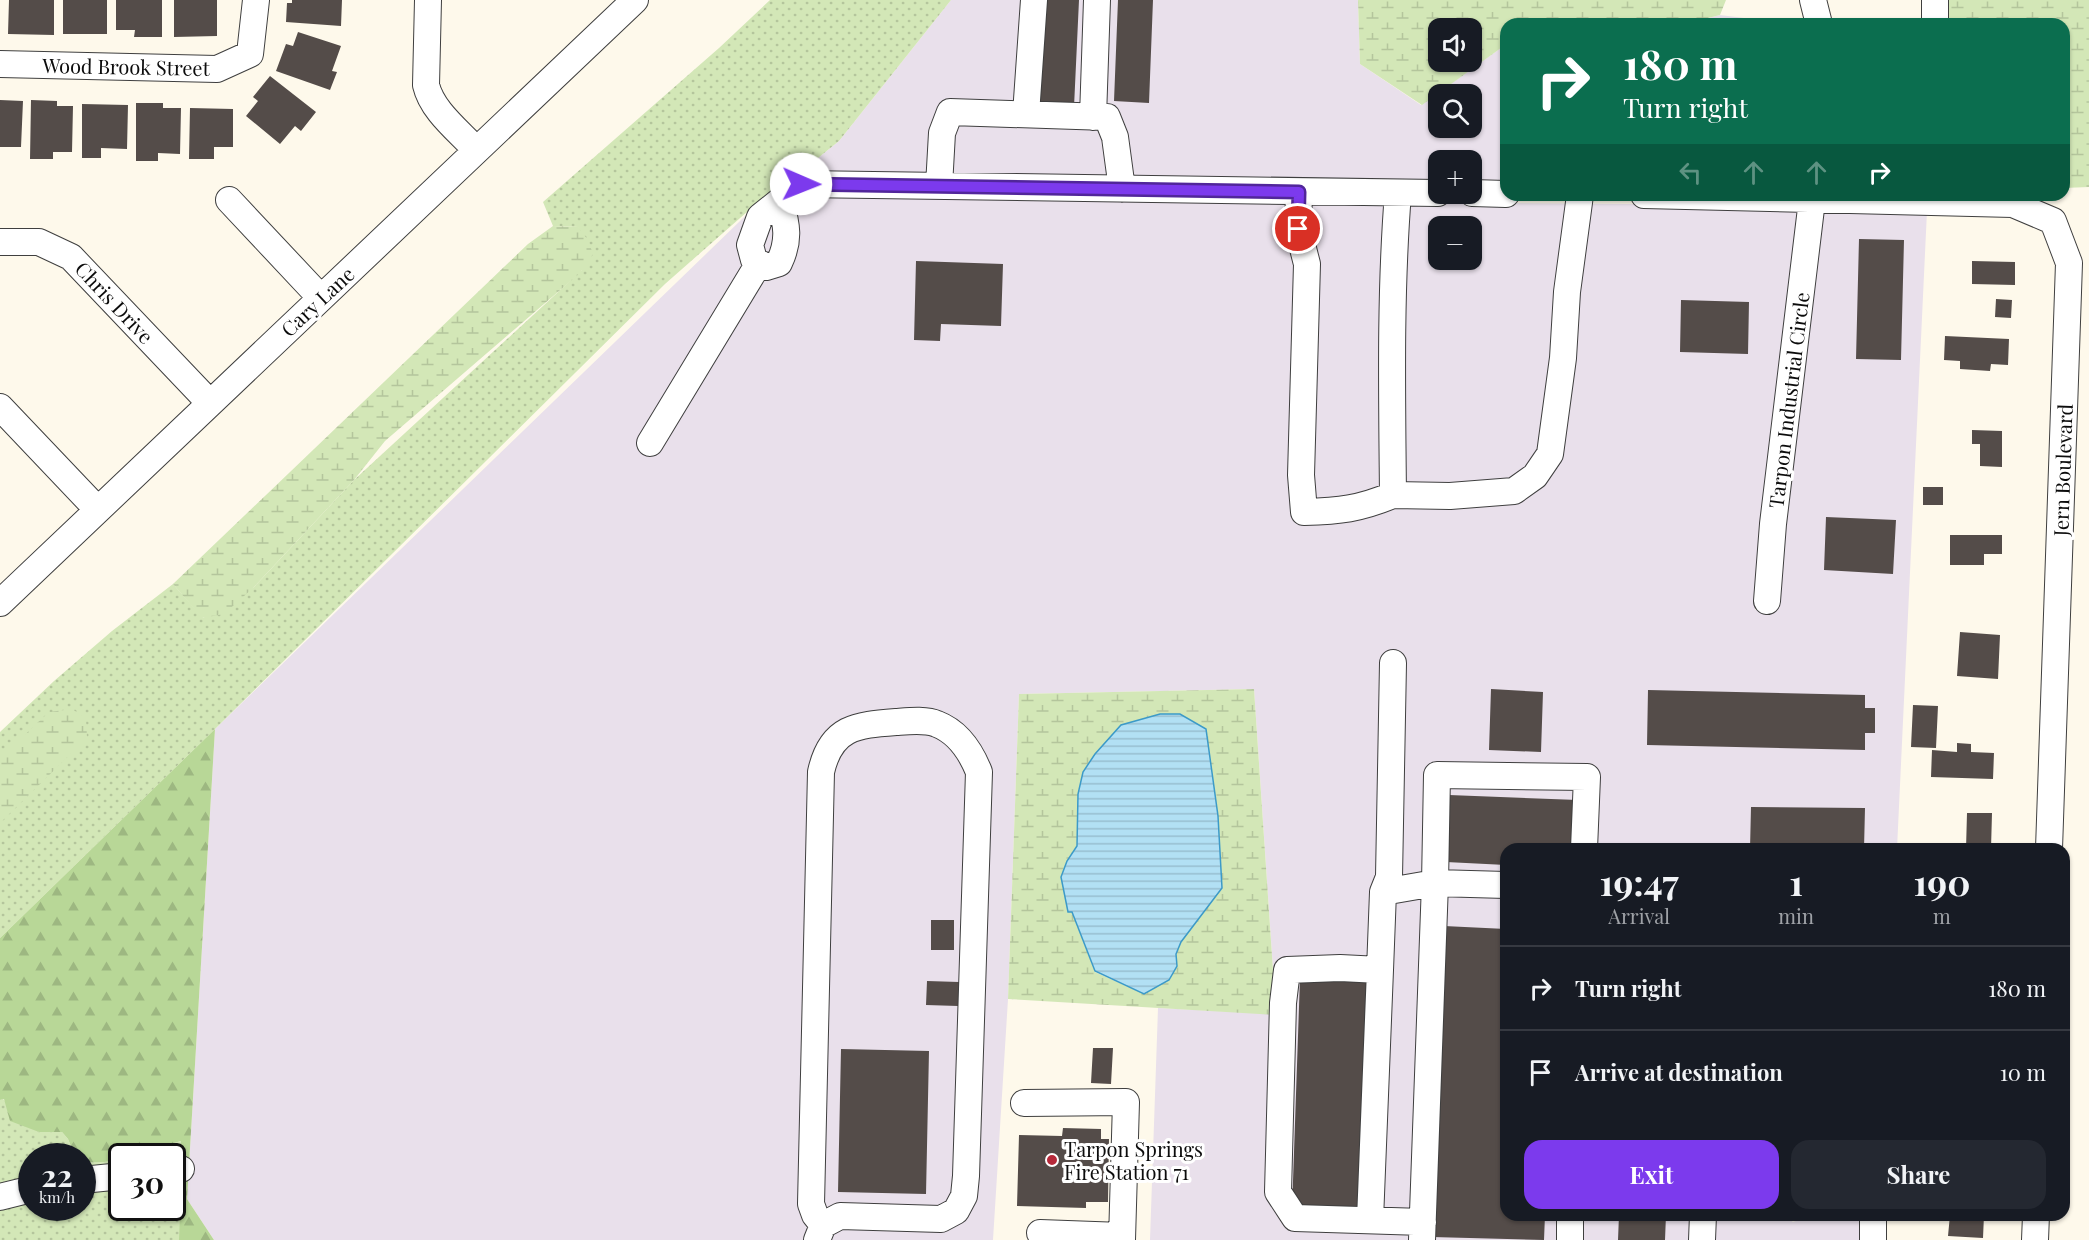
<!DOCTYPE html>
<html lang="en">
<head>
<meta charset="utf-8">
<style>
  :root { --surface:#171b24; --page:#242831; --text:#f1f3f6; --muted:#9ea1a6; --line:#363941; --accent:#7c3aed }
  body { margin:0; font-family:"Playfair Display",serif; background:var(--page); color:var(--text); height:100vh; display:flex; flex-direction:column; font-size:22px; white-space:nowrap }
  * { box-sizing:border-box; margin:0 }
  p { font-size:20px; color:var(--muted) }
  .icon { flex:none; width:33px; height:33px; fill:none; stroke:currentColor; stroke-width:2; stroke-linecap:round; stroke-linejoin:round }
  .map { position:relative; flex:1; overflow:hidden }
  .sheet { position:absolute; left:1500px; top:843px; width:570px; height:378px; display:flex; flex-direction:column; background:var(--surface); border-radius:18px; box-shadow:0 2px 4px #0004 }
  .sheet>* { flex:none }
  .guide { position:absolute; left:1500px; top:18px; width:570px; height:183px; border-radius:18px; box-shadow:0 2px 4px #0004; background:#0b6e4f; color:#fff; overflow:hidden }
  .controls { position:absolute; left:1428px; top:18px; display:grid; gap:12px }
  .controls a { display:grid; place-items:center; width:54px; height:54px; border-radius:12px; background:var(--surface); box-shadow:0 2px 4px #0004; font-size:30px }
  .speed { position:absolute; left:18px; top:1143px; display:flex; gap:12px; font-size:30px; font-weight:700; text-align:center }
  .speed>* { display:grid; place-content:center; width:78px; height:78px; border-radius:50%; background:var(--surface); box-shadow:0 2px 4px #0004; line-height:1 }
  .speed small { font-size:15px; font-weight:400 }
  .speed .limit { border:3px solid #111; border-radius:9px; background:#fff; color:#111 }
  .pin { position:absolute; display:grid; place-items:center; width:51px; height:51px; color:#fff; margin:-26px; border:3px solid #fff; border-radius:50%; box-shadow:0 2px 6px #0007 }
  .me { position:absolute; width:66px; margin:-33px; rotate:91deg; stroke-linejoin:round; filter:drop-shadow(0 0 4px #0008) }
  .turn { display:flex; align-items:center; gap:21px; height:126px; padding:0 24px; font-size:27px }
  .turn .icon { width:78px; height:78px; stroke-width:2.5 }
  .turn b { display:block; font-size:42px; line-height:51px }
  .lanes { display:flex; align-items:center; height:57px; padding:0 24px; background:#0003; justify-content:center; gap:30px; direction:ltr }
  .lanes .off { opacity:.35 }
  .eta { display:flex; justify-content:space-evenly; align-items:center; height:102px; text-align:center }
  .eta b { font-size:36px; font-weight:700; line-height:42px }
  .button { display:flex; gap:12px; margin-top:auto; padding:12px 24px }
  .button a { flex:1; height:69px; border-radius:18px; background:var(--accent); color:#fff; font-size:24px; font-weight:700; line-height:69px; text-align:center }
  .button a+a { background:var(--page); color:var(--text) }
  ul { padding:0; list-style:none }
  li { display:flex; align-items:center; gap:18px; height:84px; padding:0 24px; border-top:2px solid var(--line) }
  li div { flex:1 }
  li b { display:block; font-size:22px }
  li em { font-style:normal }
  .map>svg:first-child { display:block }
  .industrial { fill:#e9e0eb; fill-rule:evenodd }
  .grass { fill:url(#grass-dots) }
  .forest { fill:url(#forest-firs) }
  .wetland { fill:url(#wetland-marsh); fill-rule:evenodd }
  .water { fill:url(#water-rules); stroke:#3c9ac8; stroke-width:1.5 }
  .building { fill:#544c49 }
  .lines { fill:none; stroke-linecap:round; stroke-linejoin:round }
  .minor-casing { stroke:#3f3f3f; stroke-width:28 }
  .minor { stroke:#fff; stroke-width:26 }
  .route-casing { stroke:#51269a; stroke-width:15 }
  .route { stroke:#7c3aed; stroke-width:10 }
  .poi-dot { fill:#b6293a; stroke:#fff; stroke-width:2 }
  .labels { text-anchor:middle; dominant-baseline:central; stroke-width:6; stroke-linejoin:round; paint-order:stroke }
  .street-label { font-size:20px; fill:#0c0c0c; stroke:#fff }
  .poi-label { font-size:20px; fill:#0c0c0c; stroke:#fff; text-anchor:start }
</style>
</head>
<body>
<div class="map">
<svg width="2089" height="1240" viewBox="0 0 2089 1240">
  <defs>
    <pattern id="grass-dots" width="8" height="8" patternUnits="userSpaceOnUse" patternTransform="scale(1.5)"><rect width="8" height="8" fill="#d3e7b7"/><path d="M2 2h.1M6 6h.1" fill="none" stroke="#b4c59c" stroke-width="1.8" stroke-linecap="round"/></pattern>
    <pattern id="forest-firs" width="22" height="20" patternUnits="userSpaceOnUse" patternTransform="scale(1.5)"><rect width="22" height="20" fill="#b8d797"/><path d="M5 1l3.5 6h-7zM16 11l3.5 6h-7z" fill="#9db781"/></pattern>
    <pattern id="wetland-marsh" width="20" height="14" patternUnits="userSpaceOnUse" patternTransform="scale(1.5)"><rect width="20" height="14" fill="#d3e7b7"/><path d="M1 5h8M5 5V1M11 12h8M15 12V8" fill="none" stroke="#b4c59c"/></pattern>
    <pattern id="water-rules" width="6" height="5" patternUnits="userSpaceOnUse" patternTransform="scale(1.5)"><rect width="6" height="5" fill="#b2e0f4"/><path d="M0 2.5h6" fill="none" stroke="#98bfd0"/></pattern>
  </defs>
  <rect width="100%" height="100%" fill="#fef9eb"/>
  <path class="industrial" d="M951 0H1358L1360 64 1421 105 1501 48H1506V184H1472V160H1438V183L1364 202 1630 204 1800 209 1762 523 1755 610 1777 611 1784 525 1822 210 1927 211 1897 849H1506V1215H1783L1793 1222 1813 1215H1881L1880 1240H1150L1158 1008 1276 1014 1254 689 1019 694 1008 999 993 1240H214L187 1199 215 729 769 193 813 162 839 141ZM1438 94H1472V128H1438ZM1438 226H1472V260H1438Z
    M1720 15 1793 24H1684Z"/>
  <path class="grass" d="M770 0H951L839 141 813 162 790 174 665 284 215 729 0 938V732L54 681 112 631 173 584 203 618 254 587 354 480 582 270 578 227 553 226 543 202 719 48Z
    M3 1099 39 1132H62L68 1139 75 1156H32V1208H82L83 1160C94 1165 109 1162 121 1158L122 1208H172V1156H129L181 1141 179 1240H0V1100Z"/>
  <path class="forest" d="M215 729 187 1199 214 1240H179L181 1141 129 1156H122L121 1158C109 1162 94 1165 83 1160L82 1156H75L68 1139 62 1132H39L10 1121 4 1099 0 1100V938Z"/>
  <path class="wetland" d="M1358 0H1726L1720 15 1684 24H1506V48H1501L1422 105 1360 64ZM1438 28H1472V62H1438Z
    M1946 0H2089V187L2064 188V24H1945Z
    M553 226 578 227 588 240 593 254 580 273 385 441 354 480 254 587 224 614 202 618 173 584 528 244Z
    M1254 689 1276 1015 1008 999 1019 694ZM1180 714 1206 729 1218 816 1222 888 1181 942 1176 954 1177 966 1169 980 1144 994 1095 972 1072 912 1067 861 1077 846 1078 794 1083 772 1095 754 1121 725Z
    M72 709 86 718 87 738 0 823V758L49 712Z"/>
  <path class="water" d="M1160 714H1180L1206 729 1218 816 1222 888 1181 942 1176 954 1177 966 1169 980 1144 994 1095 971 1072 912H1068L1061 877 1067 861 1077 846 1078 794 1083 772 1095 754 1121 725Z"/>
  <path class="building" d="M9 0H54V35L8 34Z
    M63 0H107V34H63Z
    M116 0H162V37H134L135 30H116Z
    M174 0H217V36L174 37Z
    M292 0H342L341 26 286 22 287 3H292Z
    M1044 0H1079L1074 107 1039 106Z
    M1118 0H1153L1149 103 1114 101Z
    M298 32 341 46 332 71 337 72 330 90 276 71 286 44 293 46Z
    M270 76 316 112 301 131 295 126 280 144 246 116 258 101 253 97Z
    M0 100 23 101 21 147H0Z
    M31 100 57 101V106H73L72 152H53V159H30Z
    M136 103H163V108H181L180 154 158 153V161H136Z
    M82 104 128 105 127 149 101 148V158H82Z
    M190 108 233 109V147H214V159H189Z
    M1859 239 1904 240 1901 360 1856 359Z
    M916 261 1003 264 1001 326 941 324 940 341 914 340Z
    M1972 261 2015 262V285L1972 284Z
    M1996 299 2012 300 2011 318 1995 317Z
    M1681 300 1749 302 1748 354 1680 352Z
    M1945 336 2009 339 2008 365 1991 364 1990 371 1960 369V361L1944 360Z
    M1972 430 2002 431V467L1980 466V444H1972Z
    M1923 487H1943V505H1923Z
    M1826 517 1896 520 1893 574 1824 570Z
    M1950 535H2002V554H1984V565H1950Z
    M1960 632 2000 635 1998 679 1957 676Z
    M1491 689 1543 692 1541 752 1489 750Z
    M1648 690 1865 695V708H1875V733H1865V750L1647 745Z
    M1913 705 1938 706 1936 748 1911 747Z
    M1957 743 1971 744V752L1994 753 1993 779 1931 777 1932 750 1957 752Z
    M1449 795 1578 800 1576 849H1506V865L1446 862Z
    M1751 807 1865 808 1864 849H1750Z
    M1967 813H1992L1991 849H1966Z
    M931 920H954V950H931Z
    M1444 926 1506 929V1215H1545L1544 1240 1432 1237Z
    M1300 978 1369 981 1361 1213 1292 1210Z
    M927 981 959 982 958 1006 926 1005Z
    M1093 1048H1113L1111 1084 1091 1083Z
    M841 1049 929 1051 926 1194 838 1192Z
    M1063 1128 1101 1129V1139H1109L1108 1202H1086V1208L1017 1206 1019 1135 1062 1136Z
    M1619 1215H1666L1665 1240H1618Z
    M1950 1215H1984L1983 1238 1948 1236Z"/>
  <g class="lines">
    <g class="minor-casing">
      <path id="minor" d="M428 0 426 85C432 111 459 131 476 150
        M1813 0 1819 24
        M1935 24V0
        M0 64 217 69 250 54 256 0
        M1026 114 1034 0
        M1093 117 1097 0
        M939 186 942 133 950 112 1107 117 1115 137 1122 189
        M1299 192 1298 229 1307 264 1301 475 1304 512C1340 511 1359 509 1393 495
        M1398 193C1390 293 1392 394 1393 495L1450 496 1514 491 1535 476 1550 454 1563 358 1567 292 1580 195
        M1472 193 1506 194
        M1644 195 2013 204 2053 221 2069 263 2049 849
        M229 200 320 297
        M780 201C787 225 790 240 779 263L766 267 754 260 750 245 760 217 801 184 1438 193
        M0 242H39L71 257 209 402
        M0 407 97 509
        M650 443 759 263
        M1767 601 1773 524 1812 200
        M0 603 635 0
        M1383 892 1389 877 1393 663
        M1380 970 1383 892 1435 883 1437 775 1587 777 1584 849
        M1024 1103 1126 1102 1122 1240
        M172 1170 181 1169
        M82 1180 122 1176
        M0 1197 32 1189
        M1370 1220 1380 970 1340 968 1287 970 1283 1003 1278 1192 1295 1218 1423 1222
        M1040 1233 1122 1236
        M817 1240 823 1225 840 1216 941 1219 956 1211 964 1196 966 1176 979 772C971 752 958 732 937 724 926 719 909 721 896 722 856 725 831 727 821 772L811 1204 815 1215 823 1225
        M1422 1240 1435 883 1506 885
        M1570 1240V1215
        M1702 1240 1703 1215
        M1873 1240V1215
        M2035 1240 2036 1215"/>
    </g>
    <use href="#minor" class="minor"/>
  </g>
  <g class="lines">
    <g class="route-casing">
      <path id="route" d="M801 184 1299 192 1298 229"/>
    </g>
    <use href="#route" class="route"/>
  </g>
  <circle class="poi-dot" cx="1052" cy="1160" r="6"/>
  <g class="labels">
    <g class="street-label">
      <text transform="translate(126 66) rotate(1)">Wood Brook Street</text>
      <text transform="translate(317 301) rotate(-43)">Cary Lane</text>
      <text transform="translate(115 302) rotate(47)">Chris Drive</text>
      <text transform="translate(1788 400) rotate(-83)">Tarpon Industrial Circle</text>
      <text transform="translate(2062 470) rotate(-88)">Jern Boulevard</text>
    </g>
    <g class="poi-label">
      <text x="1064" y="1148">Tarpon Springs<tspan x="1064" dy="23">Fire Station 71</tspan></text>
    </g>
  </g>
</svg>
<div class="controls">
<a><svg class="icon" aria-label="sound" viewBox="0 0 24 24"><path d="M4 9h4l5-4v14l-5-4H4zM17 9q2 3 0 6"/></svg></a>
<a><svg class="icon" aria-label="search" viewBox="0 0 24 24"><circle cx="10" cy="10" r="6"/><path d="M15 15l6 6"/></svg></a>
<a>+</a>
<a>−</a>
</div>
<div class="speed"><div>22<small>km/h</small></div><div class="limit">30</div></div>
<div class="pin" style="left:1298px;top:229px;background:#d93025"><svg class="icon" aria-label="arrive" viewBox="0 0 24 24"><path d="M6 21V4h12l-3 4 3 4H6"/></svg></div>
<svg class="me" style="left:801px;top:184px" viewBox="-20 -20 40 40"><circle r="19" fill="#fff"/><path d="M0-13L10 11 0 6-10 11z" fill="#7c3aed"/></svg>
<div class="guide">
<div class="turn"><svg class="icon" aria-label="right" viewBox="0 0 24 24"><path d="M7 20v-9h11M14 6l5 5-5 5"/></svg><div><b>180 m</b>Turn right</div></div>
<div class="lanes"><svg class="icon off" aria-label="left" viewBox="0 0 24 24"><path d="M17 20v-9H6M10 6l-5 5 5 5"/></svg><svg class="icon off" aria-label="ahead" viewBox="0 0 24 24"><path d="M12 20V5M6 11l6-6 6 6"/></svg><svg class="icon off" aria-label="ahead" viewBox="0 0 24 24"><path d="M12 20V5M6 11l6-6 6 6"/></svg><svg class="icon" aria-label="right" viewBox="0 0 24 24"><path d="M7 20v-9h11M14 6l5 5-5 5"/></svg></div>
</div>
<section class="sheet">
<div class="eta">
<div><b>19:47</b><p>Arrival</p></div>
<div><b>1</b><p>min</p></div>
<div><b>190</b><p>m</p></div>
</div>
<ul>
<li><svg class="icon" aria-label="right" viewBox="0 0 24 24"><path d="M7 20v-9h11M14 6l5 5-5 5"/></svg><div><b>Turn right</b></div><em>180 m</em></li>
<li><svg class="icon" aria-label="arrive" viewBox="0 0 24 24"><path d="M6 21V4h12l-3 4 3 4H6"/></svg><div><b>Arrive at destination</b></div><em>10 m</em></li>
</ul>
<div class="button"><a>Exit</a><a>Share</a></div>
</section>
</div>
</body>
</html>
